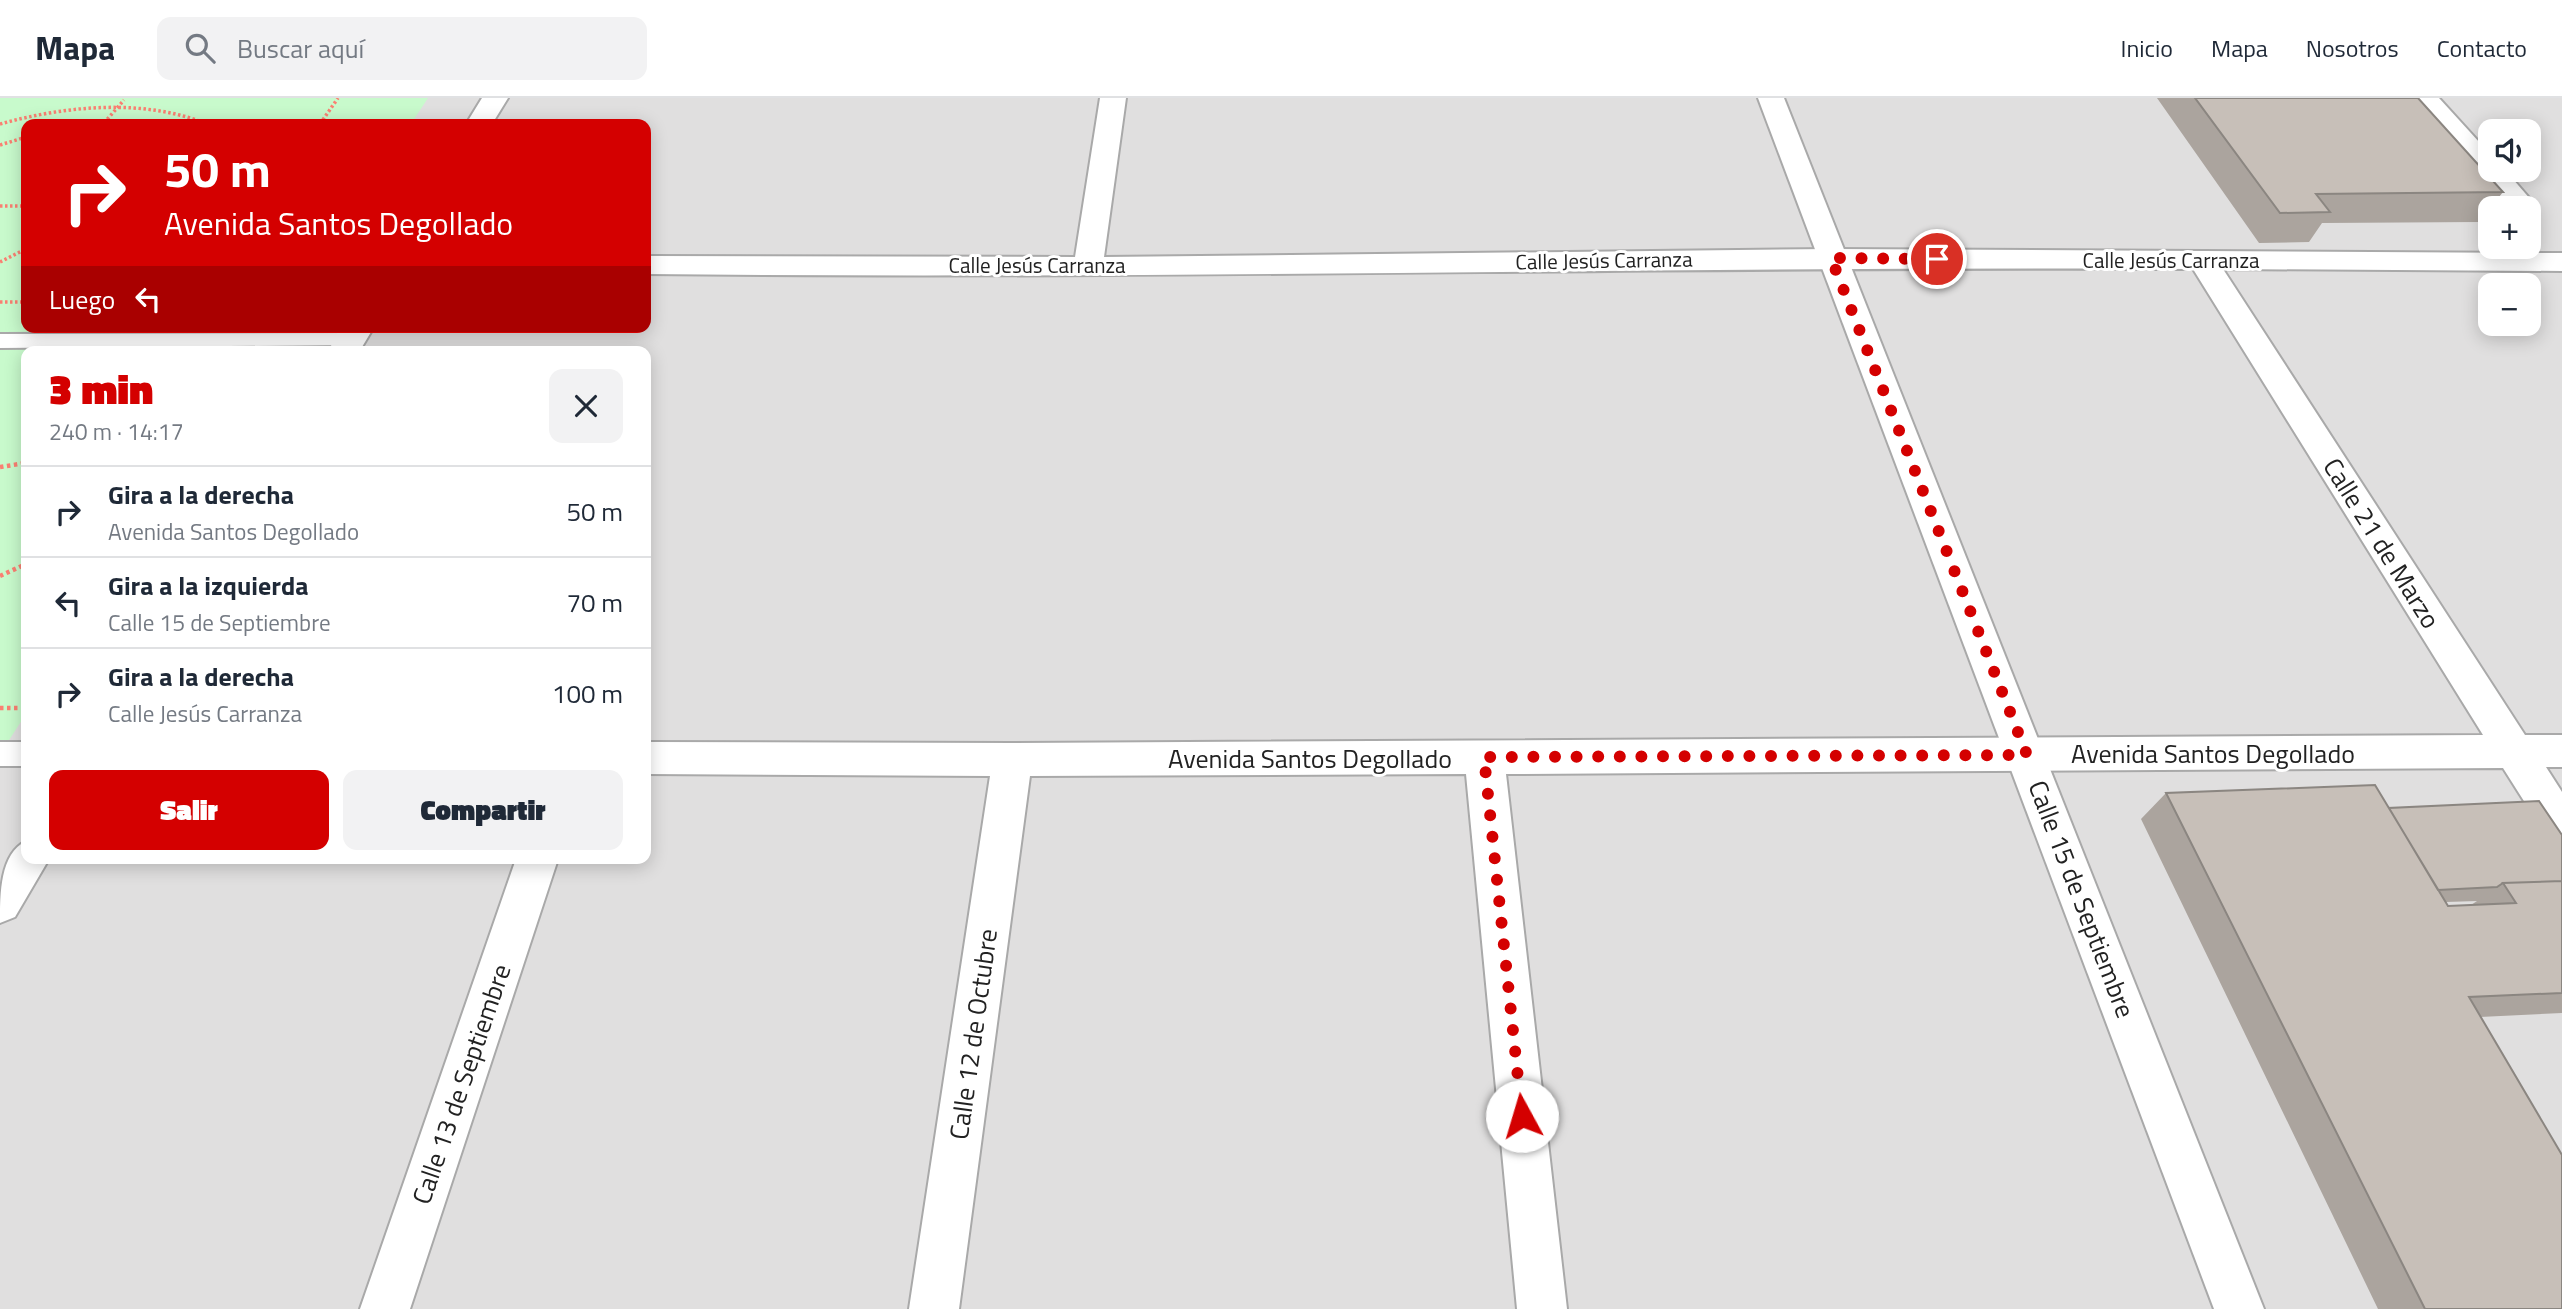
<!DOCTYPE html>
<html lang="es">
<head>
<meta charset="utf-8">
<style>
  :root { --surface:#fff; --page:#f2f2f3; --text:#1f2937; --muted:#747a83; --line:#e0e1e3; --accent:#d40000 }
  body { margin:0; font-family:"Titillium Web",sans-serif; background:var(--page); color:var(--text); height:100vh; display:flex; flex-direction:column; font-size:26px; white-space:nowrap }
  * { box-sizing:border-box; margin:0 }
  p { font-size:23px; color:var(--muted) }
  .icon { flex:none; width:38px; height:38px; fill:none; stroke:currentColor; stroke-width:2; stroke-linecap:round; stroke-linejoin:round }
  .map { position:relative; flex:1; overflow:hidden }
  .panel { position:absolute; left:21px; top:248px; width:630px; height:518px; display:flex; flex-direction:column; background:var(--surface); border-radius:14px; box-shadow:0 4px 18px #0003 }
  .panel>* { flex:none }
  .banner { position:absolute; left:21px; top:21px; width:630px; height:214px; border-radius:14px; box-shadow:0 4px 18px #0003; background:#d40000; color:#fff; overflow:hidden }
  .buttons { position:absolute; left:2478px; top:21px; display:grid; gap:14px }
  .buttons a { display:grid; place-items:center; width:63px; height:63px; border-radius:14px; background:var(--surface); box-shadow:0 4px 18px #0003; font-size:35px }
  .pin { position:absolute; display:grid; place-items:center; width:60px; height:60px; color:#fff; margin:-30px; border:4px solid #fff; border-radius:50%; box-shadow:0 2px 7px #0007 }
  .me { position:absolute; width:77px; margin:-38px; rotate:354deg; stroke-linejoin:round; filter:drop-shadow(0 0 5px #0008) }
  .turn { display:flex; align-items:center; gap:24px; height:147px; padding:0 28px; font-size:32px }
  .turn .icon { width:91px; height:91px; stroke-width:2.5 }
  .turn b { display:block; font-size:49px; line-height:60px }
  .then { display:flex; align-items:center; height:66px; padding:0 28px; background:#0003; gap:14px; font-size:26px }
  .round { display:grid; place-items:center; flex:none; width:74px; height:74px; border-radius:14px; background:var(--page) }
  .summary { display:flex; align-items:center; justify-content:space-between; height:119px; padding:0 28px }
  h1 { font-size:42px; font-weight:800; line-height:52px; color:var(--accent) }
  .primary-button { display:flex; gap:14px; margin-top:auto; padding:14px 28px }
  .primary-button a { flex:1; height:80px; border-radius:14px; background:var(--accent); color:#fff; font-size:28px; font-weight:800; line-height:80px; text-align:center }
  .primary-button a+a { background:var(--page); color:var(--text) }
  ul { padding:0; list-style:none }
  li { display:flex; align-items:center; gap:21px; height:91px; padding:0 28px; border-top:2px solid var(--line) }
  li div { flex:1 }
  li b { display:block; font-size:26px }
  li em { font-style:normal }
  header { display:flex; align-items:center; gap:42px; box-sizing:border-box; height:98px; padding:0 35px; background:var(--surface); border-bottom:2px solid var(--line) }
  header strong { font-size:33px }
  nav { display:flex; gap:38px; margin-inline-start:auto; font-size:24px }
  .search { width:490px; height:63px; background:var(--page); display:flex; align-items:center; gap:18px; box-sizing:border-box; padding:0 24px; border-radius:14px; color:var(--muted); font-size:26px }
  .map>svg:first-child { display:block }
  .residential { fill:#e0dfdf; fill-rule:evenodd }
  .park { fill:#c8facc }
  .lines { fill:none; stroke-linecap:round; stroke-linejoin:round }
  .service-casing { stroke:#a9a9a9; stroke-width:4 }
  .minor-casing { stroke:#a9a9a9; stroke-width:4 }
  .tertiary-casing { stroke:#a9a9a9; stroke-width:4 }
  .path-far1 { stroke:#fa8072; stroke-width:3.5; stroke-dasharray:2.5 2.5; stroke-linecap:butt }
  .path { stroke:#fa8072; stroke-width:4.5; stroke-dasharray:3.5 3.5; stroke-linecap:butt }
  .service { fill:#fff; fill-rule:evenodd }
  .minor { fill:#fff; fill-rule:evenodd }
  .tertiary { fill:#fff; fill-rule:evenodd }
  .wall { fill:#aba49e; fill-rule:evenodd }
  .building { fill:#c7bfb8; stroke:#8b8681; stroke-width:2 }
  .route { stroke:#d40000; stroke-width:12; stroke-dasharray:0 21.6 }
  .labels { text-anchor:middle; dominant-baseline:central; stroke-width:6; stroke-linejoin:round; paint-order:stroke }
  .far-street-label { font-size:21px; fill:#222; stroke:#fff }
  .street-label { font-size:26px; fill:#222; stroke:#fff }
</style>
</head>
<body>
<header>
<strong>Mapa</strong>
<div class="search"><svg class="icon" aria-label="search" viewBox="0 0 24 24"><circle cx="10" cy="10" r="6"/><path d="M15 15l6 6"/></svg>Buscar aquí</div>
<nav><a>Inicio</a><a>Mapa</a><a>Nosotros</a><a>Contacto</a></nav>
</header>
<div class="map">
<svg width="2562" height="1211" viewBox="0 0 2562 1211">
  <rect width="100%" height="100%" fill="#f2efe9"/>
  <path class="residential" d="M0 0H2562V1211H0ZM26 26H646V229H26ZM2490 33H2529V72H2490ZM2490 110H2529V149H2490ZM2490 187H2529V226H2490ZM26 254H646V761H26Z"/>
  <path class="park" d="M0 0H428L411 26H26V229H278L262 254H26V616L0 656Z"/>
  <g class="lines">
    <g class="service-casing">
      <path id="service" d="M351 235 359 237 362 242 359 247 0 250V236Z
        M0 644H26V668H0Z"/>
    </g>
    <g class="minor-casing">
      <path id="minor" d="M482 0H508L492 26H466Z
        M1100 0H1126L1104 159 1831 151 2562 155V173L2223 171 2525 637H2562V669H2546L2562 694V747L2548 741 2503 670 1506 676 1567 1211H1517L1466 676 1030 678 959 1211H909L990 678 646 676V644L1012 645 2483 637 2193 171C1677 168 1161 182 646 176V158L1075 159Z
        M2412 0H2439L2490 56V72H2505L2538 110 2534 116 2529 117V110H2509Z
        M343 229H374L359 254H327Z
        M26 743V761H49L15 819 0 825C0 795 0 756 26 743Z
        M516 761H558L410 1211H360Z"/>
    </g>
    <g class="tertiary-casing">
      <path id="tertiary" d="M1758 0H1784L2264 1211H2214Z"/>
    </g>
    <path class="path-far1" d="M104 25 124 2
      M0 26C65 8 143 0 207 26
      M96 26H111
      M320 26 338 0
      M0 47 26 39
      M0 108H26
      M0 164 26 151
      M0 204H26"/>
    <path class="path" d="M0 369 26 365
      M0 478 26 466
      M0 610H26"/>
    <use href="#service" class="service"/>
    <use href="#minor" class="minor"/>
    <use href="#tertiary" class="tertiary"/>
  </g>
  <path class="wall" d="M2157 0H2418L2503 94 2479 124 2322 125 2309 144 2259 145Z
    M2166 695 2389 710 2562 737V915L2480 919 2562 1211H2378L2141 721ZM2477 803 2471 807 2448 808 2446 804Z"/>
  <path class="building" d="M2195 0H2418L2503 94 2316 96 2330 114 2280 115Z
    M2375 687 2448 808 2516 805 2503 785 2562 783V895L2469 899 2562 1057V1211H2425L2166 695Z
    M2539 703 2562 737V783L2503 785 2497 789 2438 792 2389 710Z"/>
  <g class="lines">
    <path class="route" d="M1522 1018 1484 659 2027 657 1831 160 1937 161"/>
  </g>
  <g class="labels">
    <g class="far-street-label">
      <text transform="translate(1604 162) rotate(-1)">Calle Jesús Carranza</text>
      <text x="2171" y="162">Calle Jesús Carranza</text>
      <text x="1037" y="167">Calle Jesús Carranza</text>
    </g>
    <g class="street-label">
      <text transform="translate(2382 445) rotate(58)">Calle 21 de Marzo</text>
      <text x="2213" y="655">Avenida Santos Degollado</text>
      <text x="1310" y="660">Avenida Santos Degollado</text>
      <text transform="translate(2082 801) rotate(69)">Calle 15 de Septiembre</text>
      <text transform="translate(973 936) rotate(-82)">Calle 12 de Octubre</text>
      <text transform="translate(461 986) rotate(-71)">Calle 13 de Septiembre</text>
    </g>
  </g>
</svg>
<div class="buttons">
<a><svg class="icon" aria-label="sound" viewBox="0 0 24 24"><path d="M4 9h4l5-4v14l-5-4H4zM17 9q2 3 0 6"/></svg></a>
<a>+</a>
<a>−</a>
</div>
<div class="pin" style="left:1937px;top:161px;background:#d93025"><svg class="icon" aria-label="arrive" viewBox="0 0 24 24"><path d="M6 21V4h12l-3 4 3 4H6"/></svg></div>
<svg class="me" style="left:1522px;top:1018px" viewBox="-20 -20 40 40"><circle r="19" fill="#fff"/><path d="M0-13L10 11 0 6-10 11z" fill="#d40000"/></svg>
<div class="banner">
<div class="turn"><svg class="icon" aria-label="right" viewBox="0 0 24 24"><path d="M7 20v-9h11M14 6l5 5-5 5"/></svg><div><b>50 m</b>Avenida Santos Degollado</div></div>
<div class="then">Luego<svg class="icon" aria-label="left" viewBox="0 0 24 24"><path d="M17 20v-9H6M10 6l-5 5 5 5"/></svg></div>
</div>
<section class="panel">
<div class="summary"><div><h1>3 min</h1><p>240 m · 14:17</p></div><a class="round"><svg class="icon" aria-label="close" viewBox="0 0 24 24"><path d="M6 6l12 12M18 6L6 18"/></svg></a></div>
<ul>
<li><svg class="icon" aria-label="right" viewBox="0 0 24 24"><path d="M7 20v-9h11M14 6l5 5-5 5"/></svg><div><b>Gira a la derecha</b><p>Avenida Santos Degollado</p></div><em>50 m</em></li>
<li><svg class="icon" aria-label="left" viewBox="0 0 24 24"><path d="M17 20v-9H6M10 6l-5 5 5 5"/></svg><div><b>Gira a la izquierda</b><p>Calle 15 de Septiembre</p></div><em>70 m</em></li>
<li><svg class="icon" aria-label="right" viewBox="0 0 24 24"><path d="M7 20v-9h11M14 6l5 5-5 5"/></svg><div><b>Gira a la derecha</b><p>Calle Jesús Carranza</p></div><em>100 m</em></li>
</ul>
<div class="primary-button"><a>Salir</a><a>Compartir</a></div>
</section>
</div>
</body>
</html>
